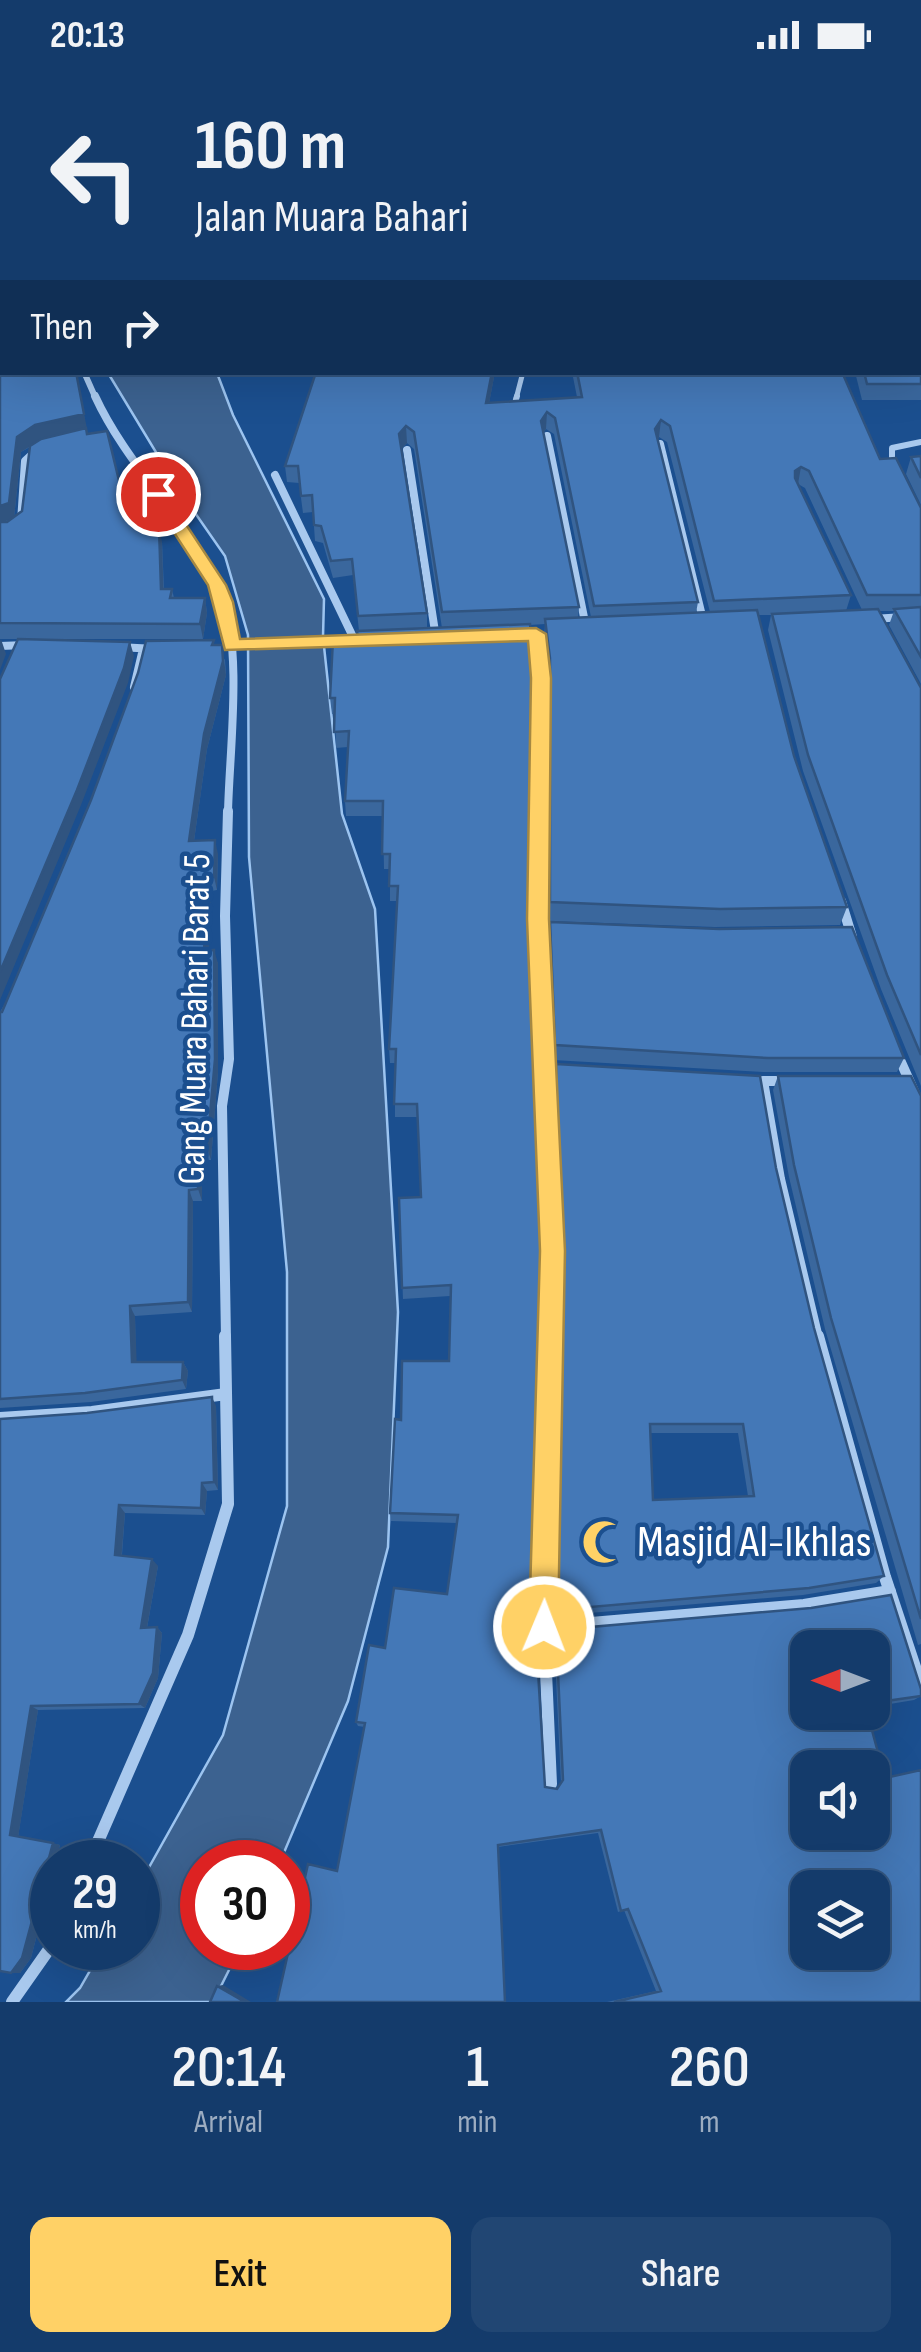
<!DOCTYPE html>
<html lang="en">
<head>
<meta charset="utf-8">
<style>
  :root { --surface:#143b6b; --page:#214673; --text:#f1f3f6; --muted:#9dadc1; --line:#33557e; --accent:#ffd166 }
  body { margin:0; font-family:"Sofia Sans Condensed",sans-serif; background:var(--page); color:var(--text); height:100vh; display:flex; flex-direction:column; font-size:38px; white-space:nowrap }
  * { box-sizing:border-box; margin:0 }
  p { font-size:32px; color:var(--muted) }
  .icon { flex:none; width:55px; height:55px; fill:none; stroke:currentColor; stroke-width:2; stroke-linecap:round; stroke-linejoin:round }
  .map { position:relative; height:1932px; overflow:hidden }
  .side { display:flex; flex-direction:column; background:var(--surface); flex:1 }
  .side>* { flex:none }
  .banner { position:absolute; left:0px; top:0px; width:922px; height:305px; box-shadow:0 10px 40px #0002,0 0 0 2px var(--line); background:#143b6b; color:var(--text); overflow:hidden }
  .needle { width:65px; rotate:270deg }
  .tools { position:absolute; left:790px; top:1560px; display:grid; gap:20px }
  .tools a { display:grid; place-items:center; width:100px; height:100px; border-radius:20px; background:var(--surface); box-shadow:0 10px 40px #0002,0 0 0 2px var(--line); font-size:50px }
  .speed { position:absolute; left:30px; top:1770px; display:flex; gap:20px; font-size:50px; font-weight:700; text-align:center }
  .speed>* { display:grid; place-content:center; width:130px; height:130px; border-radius:50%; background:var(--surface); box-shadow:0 10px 40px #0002,0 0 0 2px var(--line); line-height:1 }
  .speed small { font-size:25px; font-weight:400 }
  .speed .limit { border:15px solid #d22; background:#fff; color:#111 }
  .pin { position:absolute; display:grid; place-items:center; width:85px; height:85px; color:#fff; margin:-42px; border:5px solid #fff; border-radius:50%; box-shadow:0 2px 10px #0007 }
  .me { position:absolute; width:110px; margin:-55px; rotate:1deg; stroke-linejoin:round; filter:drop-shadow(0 0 8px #0008) }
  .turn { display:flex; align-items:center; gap:35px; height:210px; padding:0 30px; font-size:45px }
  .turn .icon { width:130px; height:130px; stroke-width:2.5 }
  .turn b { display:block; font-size:70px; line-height:85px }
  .then { display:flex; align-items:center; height:95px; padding:0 30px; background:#0003; gap:20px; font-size:38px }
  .eta { display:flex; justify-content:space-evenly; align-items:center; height:170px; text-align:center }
  .eta b { font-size:60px; font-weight:600; line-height:70px }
  .primary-button { display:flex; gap:20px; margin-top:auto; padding:20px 30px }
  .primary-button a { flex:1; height:115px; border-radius:20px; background:var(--accent); color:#111; font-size:40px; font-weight:600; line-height:115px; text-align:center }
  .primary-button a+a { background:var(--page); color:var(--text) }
  .status { display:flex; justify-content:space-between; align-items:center; height:70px; padding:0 50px; background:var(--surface); direction:ltr }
  .status svg { height:28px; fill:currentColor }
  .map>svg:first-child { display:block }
  .water { fill:#3c6290; stroke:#9cc4f0; stroke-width:2.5 }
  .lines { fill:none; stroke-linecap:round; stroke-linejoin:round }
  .service-far1 { stroke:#a9c9ee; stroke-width:5 }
  .service { stroke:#a9c9ee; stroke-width:6 }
  .minor-far3 { stroke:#a9c9ee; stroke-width:6 }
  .minor-far2 { stroke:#a9c9ee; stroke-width:8 }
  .minor-far1 { stroke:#a9c9ee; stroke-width:10 }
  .minor { stroke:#a9c9ee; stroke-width:12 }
  .tertiary { fill:#a9c9ee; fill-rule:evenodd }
  .wall { fill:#3a679d; fill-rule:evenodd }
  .shaded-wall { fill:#305480 }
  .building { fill:#4478b7; stroke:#305480; stroke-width:2.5; fill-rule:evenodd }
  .route { fill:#ffd166; stroke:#a68842; stroke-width:2.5 }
  .labels { text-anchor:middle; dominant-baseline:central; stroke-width:9; stroke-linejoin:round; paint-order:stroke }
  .street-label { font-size:38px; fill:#fff; stroke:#1b4f8f }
  .near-poi-label { font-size:45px; fill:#fff; stroke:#1b4f8f; text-anchor:start }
</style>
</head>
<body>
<div class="status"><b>20:13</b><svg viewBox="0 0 49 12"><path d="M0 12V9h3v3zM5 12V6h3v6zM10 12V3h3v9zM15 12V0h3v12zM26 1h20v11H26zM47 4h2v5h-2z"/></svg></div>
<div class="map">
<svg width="921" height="1932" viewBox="0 0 921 1932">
  <rect width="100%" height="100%" fill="#1b4f8f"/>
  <path class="water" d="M108 303H217L233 345 324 529 323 567 342 744 375 839 398 1242 388 1477 348 1631 280 1792H202V1878H240L213 1932H66L80 1918 103 1878H138V1817L223 1665 287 1436V1202L249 787 248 565 225 486 177 417Z"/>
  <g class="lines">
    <path class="service-far1" d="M516 329 523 302"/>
    <path class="service" d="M515 333 517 326
      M892 394V378L921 372"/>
    <path class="minor-far3" d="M84 302 96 329"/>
    <path class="minor-far2" d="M95 326C128 398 192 454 222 528 243 580 229 685 228 743
      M547 366 586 557
      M660 374 704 554
      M407 380 436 568
      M275 405 354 569
      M0 460H12L21 452 25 391 38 379
      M872 549 921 546
      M536 564 541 608 539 743
      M0 576 26 575
      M228 576 346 569
      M118 577 156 579
      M134 617 143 579"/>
    <path class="minor-far1" d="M539 741C537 917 554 1092 550 1268
      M841 831 852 867
      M896 981 921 1037
      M786 1011H763L780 1109 818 1268
      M226 1268 222 1036 229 989 225 846 228 741"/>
    <path class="minor" d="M550 1266 544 1557 551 1714
      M818 1266 885 1507 921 1615
      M0 1348 92 1342 226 1324
      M544 1557 804 1535 890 1521
      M89 1792 188 1565 228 1434 225 1266
      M12 1932 52 1875"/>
    <path class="tertiary" d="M502 0H652L649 2H501Z"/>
  </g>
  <path class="wall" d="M0 0H96V2H2V302H77L87 364 122 423 138 459 162 472 164 519H172L174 528H205L207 543 203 569H0ZM30 377 22 441 14 448 21 382Z
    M765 0H921V330H862L855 302H920Z
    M316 302H495L489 333 577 327 572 302H842L880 389 896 388 921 438V614L889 555 894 541H879L921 618V1016L881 919 803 701 768 560 771 545H758L794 686 847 837 840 855 715 857 549 851 548 608 544 570 545 554 530 555 534 592 531 845 543 1191 535 1551 545 1717 557 1719 561 1713 554 1566 556 1560 811 1538 891 1525 921 1619V1626L914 1630 872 1637V1578H808V1642H867L885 1708 921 1700V1932H607L656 1921 624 1840 618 1842 598 1763 498 1777 505 1932H277L308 1794 337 1801 365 1657 358 1656 356 1652 369 1575 385 1578 394 1518 447 1524 457 1453 391 1451 390 1443 395 1349 401 1350 402 1291H449L450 1226 403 1229 399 1128 421 1127 418 1047H395V993H390L389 979 397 831H390V799H384L383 746H346L345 731 348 677 336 678 335 644H332L330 628 333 569 358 568 357 561H359L353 505 333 508 323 473 315 471 313 442 303 443 299 413 287 412 285 396ZM546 359 554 364 591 547 578 548 579 537 543 363ZM659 367 667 372 710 542 696 543 698 532 657 369ZM407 373 414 379 442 558H427V543L401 379ZM798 414 805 418 862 540 846 541 851 525ZM808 1698H872V1762H808ZM808 1818H872V1882H808Z
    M921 386V435L906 404 911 387Z
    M214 570V575L225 590 226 605 207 679 194 771 218 784 217 820 211 821 208 881 218 893V1002L211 1090H202V1131H193L192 1242 135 1246 136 1292H183L188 1301 186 1319 91 1332 0 1338V942Z
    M550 852 904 988 897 1002H763L553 990 549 868Z
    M556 994 814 1258 884 1506 876 1513 803 1525 554 1546 560 1266 554 1007ZM650 1363H738L748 1426 653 1430Z
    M778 1006 921 1026V1574L918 1575 825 1259 789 1107 773 1020Z
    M216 1336 218 1420 207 1421 205 1445 125 1443 122 1485 158 1496 147 1558 157 1557 162 1563 158 1608 145 1638 38 1640 18 1767 60 1775 31 1888 20 1903H11L0 1349Z"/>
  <path class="shaded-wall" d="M76 302 87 359 40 370 21 382 14 448 0 453V436L17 367Z
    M492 302H495L486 350V333Z
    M547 342 546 359 540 368 541 351Z
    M661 350 659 367 653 376 655 359Z
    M406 356 407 373 400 381 399 364Z
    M801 397 798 414 791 418 795 401Z
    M159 457 162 472 164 534 161 519Z
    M205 528 207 543 203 569 200 554Z
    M1 569 6 584 0 600V572Z
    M130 572 134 586 128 613 81 735 0 930V902Z
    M222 575 226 605 207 679 192 785 189 771 204 664Z
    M215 770 218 784 217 820 214 807Z
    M208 807 211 821 208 894 204 881Z
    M214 880 218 893V1002L211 1090 207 1078Z
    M198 1078 202 1090V1131L198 1119Z
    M189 1120 193 1131 192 1242 188 1232Z
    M130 1236 135 1246 137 1301 132 1292Z
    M183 1292 188 1301 186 1319 182 1310Z
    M212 1327 216 1336 218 1420 214 1412Z
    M202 1413 207 1421 205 1445 201 1438Z
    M119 1435 125 1443 121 1492 115 1485Z
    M152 1489 158 1496 146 1563 141 1558Z
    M157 1557 162 1563 158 1608 145 1638 139 1634Z
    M31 1636 38 1640 18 1768 10 1765Z
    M53 1773 60 1775 56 1792H52V1805L31 1888 20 1903H11Z
    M223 1915 251 1932H245L217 1916Z"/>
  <path class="building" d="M0 0H91L90 2H2V302H76L84 344 35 355 17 367 9 433 0 436Z
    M774 0H921V314H867L864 302H920V2H752H775Z
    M316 302H492L486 333 582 327 577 302H842L880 389 896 388 921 438V525H867L809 401 801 397 795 401V408L851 525 714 531 670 356 661 350 655 359 698 532 594 536 555 348 547 342 541 351 579 537 442 542 414 362 406 356 399 364 427 543 358 546 352 489 331 491 321 456 314 455 312 425 301 426 298 396H285Z
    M86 358 87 364 107 361 122 423 130 421 138 459 159 457 161 519H172L170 528H205L200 554 0 553V452H7L22 441 30 376 41 369Z
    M921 386V408L911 387Z
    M921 537V587L894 539Z
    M878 539 921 618V985L887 905 808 685 772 544Z
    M757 540 794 686 847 837 720 839 550 832V588L545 549Z
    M530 554 534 592 531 845 543 1191 535 1551 545 1717 557 1719 563 1710 556 1560 811 1538 891 1525 921 1619V1626L872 1633V1578H808V1642H867L885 1708 921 1700V1932H614L661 1921 628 1839 621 1841 601 1760 498 1775 505 1932H277L308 1794 337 1801 365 1653 356 1652 369 1575 385 1578 394 1518 447 1524 458 1445 390 1443 395 1349 401 1350 402 1291H449L451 1215 402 1218 399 1128 421 1127 417 1034H394L396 979H389L398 816H389L390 784H382L383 731H345L349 661 334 662 335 628H330L333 569 358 568 357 561ZM808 1698H872V1762H808ZM808 1818H872V1882H808Z
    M18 569 130 572 124 598 77 720 0 902V609Z
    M214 570 212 575H222L223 591 204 664 189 771 215 770 214 807H208L204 881 214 880 215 989 207 1078H198V1119L189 1120 188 1232 130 1236 132 1292H183L182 1310 85 1323 0 1329V942H2L91 730 138 603 146 571Z
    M550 852 719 859 852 857 904 988H768L555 975Z
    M556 994 760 1006 776 1098 814 1258 884 1506 809 1518 556 1540 562 1256ZM650 1354H743L754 1426 653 1430Z
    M778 1006H911L921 1026V1549L831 1248 794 1095Z
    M212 1327 214 1412 202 1413 201 1438 119 1435 115 1485 152 1489 141 1558 157 1557 153 1603 139 1634 31 1636 10 1765 53 1773 22 1888 11 1903 0 1901V1349L87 1343Z
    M217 1916 245 1932H210Z"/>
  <path class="route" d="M158 419 164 421 226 515 233 532 240 569 536 558 546 564 551 608 549 849 565 1181 558 1557 554 1567 544 1571 534 1567 529 1557 540 1181 527 849 531 608 528 571 225 580 208 515 149 424Z"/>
  <defs>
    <g id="mosque-bare" transform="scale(3.45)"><path d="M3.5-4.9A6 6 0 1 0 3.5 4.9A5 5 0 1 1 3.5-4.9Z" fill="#ffd166" stroke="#1b4f8f" stroke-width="2.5" paint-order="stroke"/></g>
  </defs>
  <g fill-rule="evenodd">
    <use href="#mosque-bare" x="604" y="1472"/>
  </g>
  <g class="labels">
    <g class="street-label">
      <text transform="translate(195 949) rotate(-89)">Gang Muara Bahari Barat 5</text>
    </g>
    <g class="near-poi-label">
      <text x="637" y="1472">Masjid Al-Ikhlas</text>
    </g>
  </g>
</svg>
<div class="tools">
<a><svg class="needle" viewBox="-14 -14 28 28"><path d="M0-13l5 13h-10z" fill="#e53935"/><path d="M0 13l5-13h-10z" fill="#9dadc1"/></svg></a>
<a><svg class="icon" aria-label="sound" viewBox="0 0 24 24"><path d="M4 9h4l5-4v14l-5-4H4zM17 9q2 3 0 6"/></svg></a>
<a><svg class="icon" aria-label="layers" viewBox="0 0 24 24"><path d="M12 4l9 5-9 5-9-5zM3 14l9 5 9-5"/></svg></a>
</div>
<div class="speed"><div>29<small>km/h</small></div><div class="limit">30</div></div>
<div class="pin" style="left:158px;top:424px;background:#d93025"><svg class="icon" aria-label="arrive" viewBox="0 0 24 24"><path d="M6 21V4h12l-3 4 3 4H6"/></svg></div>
<svg class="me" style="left:544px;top:1557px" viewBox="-20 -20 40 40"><circle r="17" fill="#ffd166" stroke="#fff" stroke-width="3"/><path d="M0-11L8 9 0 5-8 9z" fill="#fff"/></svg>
<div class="banner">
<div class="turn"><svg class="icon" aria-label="left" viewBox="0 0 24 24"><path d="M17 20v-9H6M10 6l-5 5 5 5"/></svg><div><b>160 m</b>Jalan Muara Bahari</div></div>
<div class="then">Then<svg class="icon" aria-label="right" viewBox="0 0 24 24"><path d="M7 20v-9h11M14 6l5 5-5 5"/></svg></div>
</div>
</div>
<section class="side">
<div class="eta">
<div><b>20:14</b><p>Arrival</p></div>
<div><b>1</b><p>min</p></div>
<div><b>260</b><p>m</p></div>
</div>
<div class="primary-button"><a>Exit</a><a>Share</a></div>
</section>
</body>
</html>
